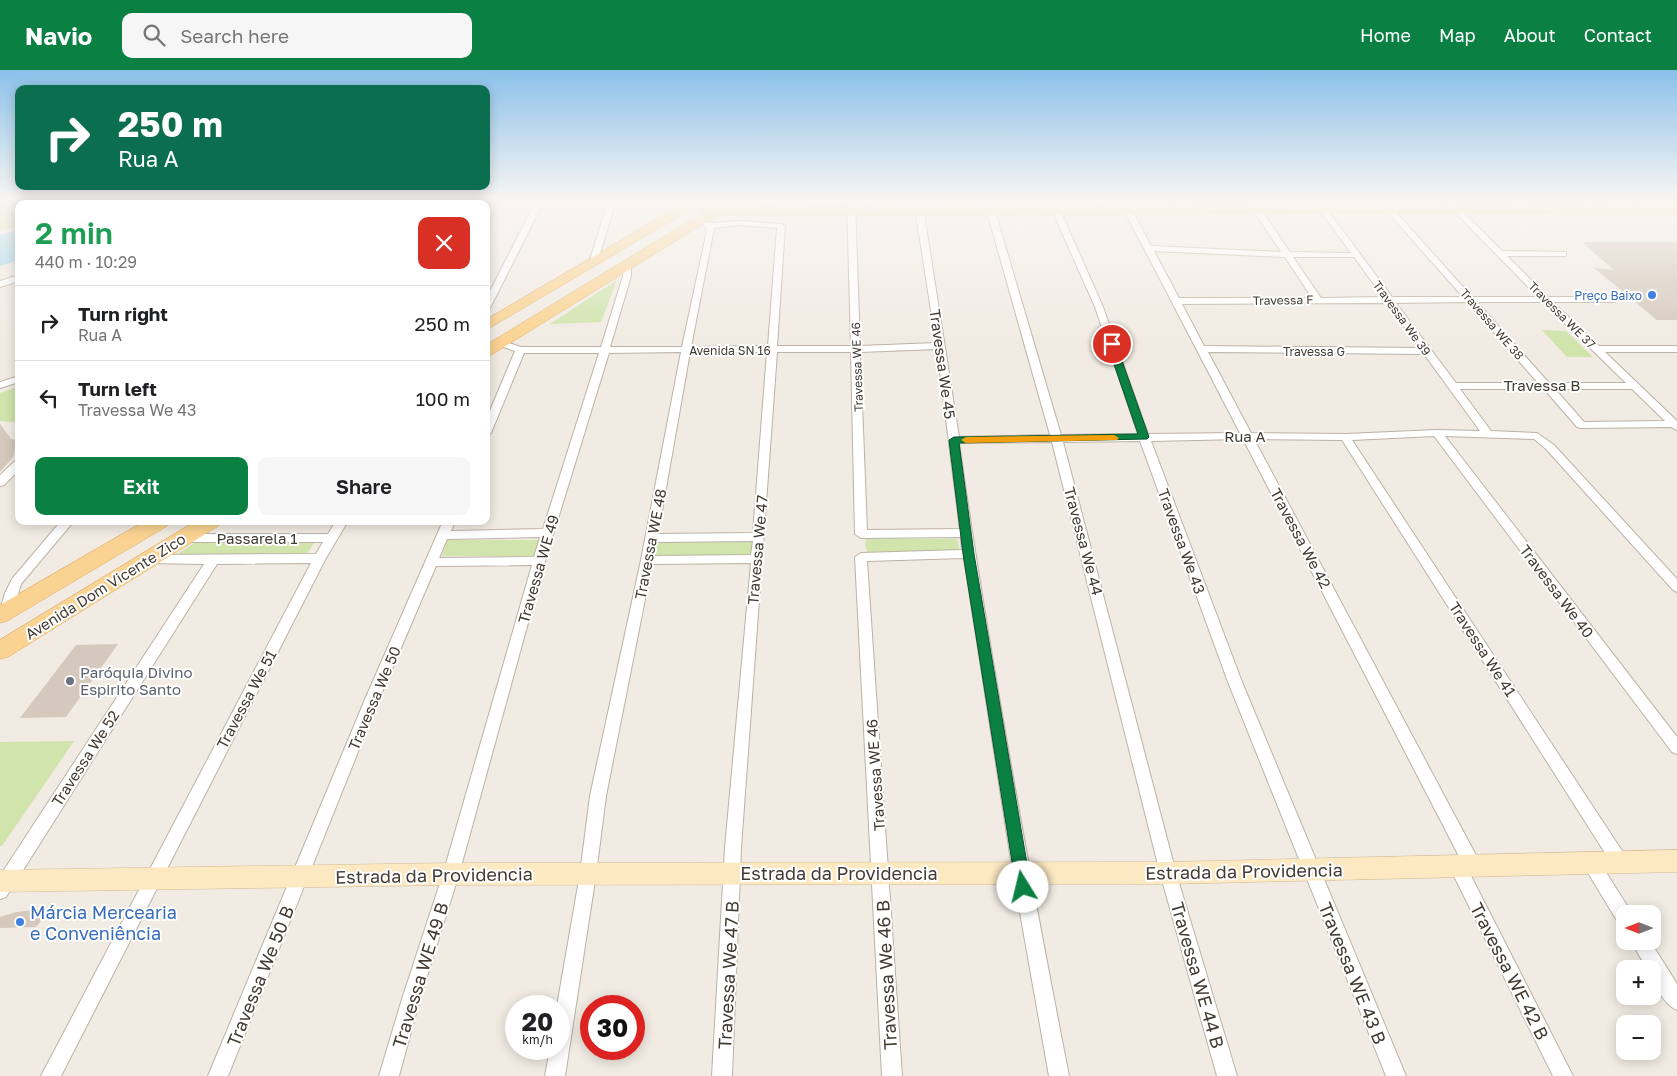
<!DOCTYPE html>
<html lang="en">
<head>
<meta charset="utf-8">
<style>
  :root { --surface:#fff; --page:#f6f6f6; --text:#202124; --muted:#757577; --line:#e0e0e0; --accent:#0b8043 }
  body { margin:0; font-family:"Golos Text",sans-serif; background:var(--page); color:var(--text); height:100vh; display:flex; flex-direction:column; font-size:19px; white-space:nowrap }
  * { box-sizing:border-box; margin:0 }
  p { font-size:16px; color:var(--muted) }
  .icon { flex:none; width:28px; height:28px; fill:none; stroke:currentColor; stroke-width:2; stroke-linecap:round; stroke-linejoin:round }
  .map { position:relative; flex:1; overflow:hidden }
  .sheet { position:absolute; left:15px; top:130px; width:475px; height:325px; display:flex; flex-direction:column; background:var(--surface); border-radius:10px; box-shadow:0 2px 12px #0003 }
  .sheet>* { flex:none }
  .top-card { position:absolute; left:15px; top:15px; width:475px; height:105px; border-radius:10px; box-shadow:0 2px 12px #0003; background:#0b6e4f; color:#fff; overflow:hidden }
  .needle { width:32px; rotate:270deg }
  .controls { position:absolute; left:1616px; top:835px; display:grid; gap:10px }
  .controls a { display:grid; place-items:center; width:45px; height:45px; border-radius:10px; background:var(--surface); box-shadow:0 2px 12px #0003; font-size:25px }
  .speed { position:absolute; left:505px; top:925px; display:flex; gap:10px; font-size:25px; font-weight:700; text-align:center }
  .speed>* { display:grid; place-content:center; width:65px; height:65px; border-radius:50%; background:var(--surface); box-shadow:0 2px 12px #0003; line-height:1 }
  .speed small { font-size:12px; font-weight:400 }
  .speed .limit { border:8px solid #d22; background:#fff; color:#111 }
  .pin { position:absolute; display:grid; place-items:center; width:42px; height:42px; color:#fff; margin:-21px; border:2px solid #fff; border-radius:50%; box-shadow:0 1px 5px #0007 }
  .me { position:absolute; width:55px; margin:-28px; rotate:351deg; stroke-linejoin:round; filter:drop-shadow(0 0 4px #0008) }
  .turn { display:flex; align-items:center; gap:18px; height:105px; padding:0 20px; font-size:22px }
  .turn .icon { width:65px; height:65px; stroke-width:2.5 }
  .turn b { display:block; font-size:35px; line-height:42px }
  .round { display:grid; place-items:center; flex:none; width:52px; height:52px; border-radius:10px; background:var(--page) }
  .summary { display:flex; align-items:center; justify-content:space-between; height:85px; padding:0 20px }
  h1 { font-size:30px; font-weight:600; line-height:38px; color:#1e9e55 }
  .button { display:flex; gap:10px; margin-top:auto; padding:10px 20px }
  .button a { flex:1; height:58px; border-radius:10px; background:var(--accent); color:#fff; font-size:20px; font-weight:600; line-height:58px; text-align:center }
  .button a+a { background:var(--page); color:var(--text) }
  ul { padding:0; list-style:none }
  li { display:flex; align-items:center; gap:15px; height:75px; padding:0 20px; border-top:1px solid var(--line) }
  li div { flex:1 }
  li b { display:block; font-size:19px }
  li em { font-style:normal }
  header { display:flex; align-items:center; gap:30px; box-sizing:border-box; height:70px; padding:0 25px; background:var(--accent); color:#fff }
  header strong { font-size:24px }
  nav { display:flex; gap:28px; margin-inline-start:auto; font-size:18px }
  .search { width:350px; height:45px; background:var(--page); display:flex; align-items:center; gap:12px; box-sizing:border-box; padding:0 18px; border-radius:10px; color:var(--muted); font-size:19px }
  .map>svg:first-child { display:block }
  .green { fill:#d0e4ac }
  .water { fill:#a0d5ed }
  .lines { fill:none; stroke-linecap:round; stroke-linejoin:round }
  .river { fill:#a0d5ed; fill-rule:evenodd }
  .building { fill:#d5c8bc }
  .street-casing { stroke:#bcb2a6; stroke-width:2 }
  .secondary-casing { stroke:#d0ba94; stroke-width:1 }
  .primary-casing { stroke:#dead63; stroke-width:1 }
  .street { fill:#fff; fill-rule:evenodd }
  .secondary { fill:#fce8c1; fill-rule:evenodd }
  .primary { fill:#fad392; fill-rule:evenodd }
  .route { fill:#0b8043; stroke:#07532c }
  .slow { fill:#f59e0b }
  .shop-dot { fill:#3f7fe0; stroke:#fff; stroke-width:2 }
  .worship-dot { fill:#6b7280; stroke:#fff; stroke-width:2 }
  .labels { text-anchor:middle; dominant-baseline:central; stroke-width:4; stroke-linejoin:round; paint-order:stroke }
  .far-shop-label { font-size:12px; fill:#366cbe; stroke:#fff; text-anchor:end }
  .far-street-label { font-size:12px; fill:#423b33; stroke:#fff }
  .street-label { font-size:15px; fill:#423b33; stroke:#fff }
  .worship-label { font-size:15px; fill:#5b616d; stroke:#fff; text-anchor:start }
  .near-street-label { font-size:18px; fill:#423b33; stroke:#fff }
  .near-shop-label { font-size:18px; fill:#366cbe; stroke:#fff; text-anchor:start }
</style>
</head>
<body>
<header>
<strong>Navio</strong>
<div class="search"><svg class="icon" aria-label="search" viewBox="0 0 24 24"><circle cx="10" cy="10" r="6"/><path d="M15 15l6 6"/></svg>Search here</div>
<nav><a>Home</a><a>Map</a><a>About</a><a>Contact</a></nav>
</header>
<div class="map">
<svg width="1677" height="1006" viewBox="0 0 1677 1006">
  <rect width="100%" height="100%" fill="#f1ebe3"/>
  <path class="green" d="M0 133 19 137V156L0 161Z
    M617 210 601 252 550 254Z
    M1542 260 1566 261 1593 287H1567Z
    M19 316V353L0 351V323Z
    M759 467 757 489 647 490 651 468Z
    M866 469H957L960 481 867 482 865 474Z
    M447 470H539L534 486H442Z
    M196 472 314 473 305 487 176 485Z
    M74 671 2 776H0V672Z"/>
  <path class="water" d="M19 160V190L0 196V165Z"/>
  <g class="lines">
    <path class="river" d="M169 131H189L187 134H167Z"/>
  </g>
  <path class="building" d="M1582 172H1677V250H1657L1594 198 1614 200Z
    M0 354 11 369 17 370 13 387 0 402Z
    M118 574 66 647 20 648 76 575Z
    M52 838 36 857 0 858V847L16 842Z"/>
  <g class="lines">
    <g class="street-casing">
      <path id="street" d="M536 131H544L490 238 486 241V229Z
        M608 131H616L597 193 590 195 589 193Z
        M847 131H855L860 276 936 273 914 131H922L959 367 1050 365 984 131H992L1061 365 1138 364 1095 237 1048 131H1056L1103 237 1148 364 1240 363 1125 142H1120L1114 131H1122L1126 138H1131L1151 176 1281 182 1247 131H1255L1290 182 1351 183 1313 131H1321L1392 227H1463L1378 131H1386L1472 227H1538L1444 131H1452L1502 181 1566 182V186H1507L1548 227H1616V231L1613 232H1553L1599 276H1677V282H1605L1677 351V360L1671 357 1581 358 1577 357 1544 319H1460L1491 361 1537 363 1554 375 1677 509V522L1673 520 1546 379 1534 369 1445 366 1677 667V684L1672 682 1434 366 1352 370 1626 787 1628 792 1626 797 1620 800 1614 797 1342 370 1254 369 1479 791 1481 796 1479 801 1473 804 1469 802 1573 1006H1553L1449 796 1451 791 1457 788 1461 790 1243 369 1151 371 1242 612 1406 1006H1386L1228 612 1140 371 1063 372 1176 803 1237 1006H1217L1160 803 1052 372 959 373C989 585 1028 796 1069 1006H1049L1013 803 964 488 867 491 902 1006H882L855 487 861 483 962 480 961 467 861 468 855 464 851 282H777L741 778 732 1006H712L725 778 751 493 652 494 606 726 596 804 565 1006H545L550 979H559L557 936 580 804 590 726 641 490 681 282 609 283 545 491 459 804 420 929 399 1006H379L402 929 443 804 532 495 436 496 380 627 228 1006H208L366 627 443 451H455L451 461 543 459 599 283H524L491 363 486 366V350L515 281 497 275V271H503L521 277H601L623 206V195L627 192 631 195V206L610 277H682L706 165V157L701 153 705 151 711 153 742 151 781 154 785 156 777 276H851ZM742 155 777 158 768 276 691 277 714 158ZM1154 181 1285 187 1312 228H1179ZM1293 187H1354L1383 227 1321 228ZM1467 232 1538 313H1456L1396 233ZM1477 232H1543L1626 313H1549ZM1387 233 1420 278 1204 276 1182 234ZM937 279 960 459 867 460 860 282ZM690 282H767L753 463 658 464ZM1208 282 1424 284 1480 361 1437 360 1345 364 1251 363ZM1555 319H1632L1665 351 1584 352ZM540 467 534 487 439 488 447 469ZM753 471 751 485 654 486 656 472Z
        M1180 131H1188L1194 140 1193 142H1187Z
        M1511 131H1519L1530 140 1523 142Z
        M1578 131H1587L1597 139 1590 141Z
        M1637 131H1645L1658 141 1651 143Z
        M19 205V211L0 217V211Z
        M19 306V312L0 318V312Z
        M19 390V400L4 415 0 416V405L15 391Z
        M61 451H74L21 514 12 544H2L0 541 5 523 12 509Z
        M336 451H348L326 488 61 1006H41L311 493 217 494 6 827 0 829V806L204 494 149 493 143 489 149 485 316 484 323 472H183L177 468 183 464H328Z
        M1591 785 1597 788 1631 842 1632 844H1625V856L1619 854 1585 798 1583 793 1585 788Z
        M1631 871H1650L1677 914V940C1664 935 1652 912 1652 899H1647Z"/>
    </g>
    <g class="secondary-casing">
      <path id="secondary" d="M1677 780V802L1168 814 451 815 0 822V800L451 793 1168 792Z"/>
    </g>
    <g class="primary-casing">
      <path id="primary" d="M688 131H702L701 133 715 136 723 132 727 133 729 137 783 138 1324 135 1677 136V144L1324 143 783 146 719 144 491 285 486 287V275L706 141 693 138 486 260V250Z
        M145 451H169L167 456 7 551 0 553V535Z
        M196 451H220L218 456 8 587 0 589V570Z"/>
    </g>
    <use href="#street" class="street"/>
    <use href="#secondary" class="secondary"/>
    <use href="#primary" class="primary"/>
  </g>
  <linearGradient id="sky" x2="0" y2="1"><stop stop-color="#8bc1ea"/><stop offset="0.48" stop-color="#f9f6f2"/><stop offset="1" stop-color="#f9f6f2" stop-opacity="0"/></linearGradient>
  <rect width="1677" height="272" fill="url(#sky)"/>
  <path class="route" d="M1112 272 1116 274 1149 367 1147 369 959 373 974 484 1031 817 1029 822 1023 824 1018 822 1016 817 963 484 949 370 954 367 1138 364 1107 274Z"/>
  <path class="slow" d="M1114 365 1119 368 1117 370 966 373 961 370 966 367Z"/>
  <g class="shop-dot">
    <circle cx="1652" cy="225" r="5"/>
    <circle cx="20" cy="852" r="5"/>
  </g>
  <circle class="worship-dot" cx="70" cy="611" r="5"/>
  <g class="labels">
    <g class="far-shop-label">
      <text x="1642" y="225">Preço Baixo</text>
    </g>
    <g class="far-street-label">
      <text transform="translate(1283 230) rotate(-1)">Travessa F</text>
      <text transform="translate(1562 245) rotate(45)">Travessa WE 37</text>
      <text transform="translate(1402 248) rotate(54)">Travessa We 39</text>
      <text transform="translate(1492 254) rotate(49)">Travessa WE 38</text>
      <text x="730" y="280">Avenida SN 16</text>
      <text x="1314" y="281">Travessa G</text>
      <text transform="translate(857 297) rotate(-92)">Travessa WE 46</text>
    </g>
    <g class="street-label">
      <text transform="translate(943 294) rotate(82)">Travessa We 45</text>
      <text x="1542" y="315">Travessa B</text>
      <text x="1245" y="366">Rua A</text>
      <text x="257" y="468">Passarela 1</text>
      <text transform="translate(1301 468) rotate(62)">Travessa We 42</text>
      <text transform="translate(1084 471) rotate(75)">Travessa We 44</text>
      <text transform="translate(1182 471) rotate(70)">Travessa We 43</text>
      <text transform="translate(650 474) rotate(-79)">Travessa WE 48</text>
      <text transform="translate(757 480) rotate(-85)">Travessa We 47</text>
      <text transform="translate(538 499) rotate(-74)">Travessa WE 49</text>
      <text transform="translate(105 516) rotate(-32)">Avenida Dom Vicente Zico</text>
      <text transform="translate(1557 521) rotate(53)">Travessa We 40</text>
      <text transform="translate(1483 579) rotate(57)">Travessa We 41</text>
      <text transform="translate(374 628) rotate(-67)">Travessa We 50</text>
      <text transform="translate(246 629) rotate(-62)">Travessa We 51</text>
      <text transform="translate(85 688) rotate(-57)">Travessa We 52</text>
      <text transform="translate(875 705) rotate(-94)">Travessa WE 46</text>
    </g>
    <g class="worship-label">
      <text x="80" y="602">Paróquia Divino<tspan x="80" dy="17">Espirito Santo</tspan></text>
    </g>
    <g class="near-street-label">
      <text transform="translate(1244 801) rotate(-1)">Estrada da Providencia</text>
      <text x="839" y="803">Estrada da Providencia</text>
      <text transform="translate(434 805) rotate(-1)">Estrada da Providencia</text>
      <text transform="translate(1510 901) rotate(63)">Travessa WE 42 B</text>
      <text transform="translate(1353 903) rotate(68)">Travessa WE 43 B</text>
      <text transform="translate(420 905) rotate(-73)">Travessa WE 49 B</text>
      <text transform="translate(728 905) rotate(-87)">Travessa We 47 B</text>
      <text transform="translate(886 905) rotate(-93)">Travessa We 46 B</text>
      <text transform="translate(1198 905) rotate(74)">Travessa WE 44 B</text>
      <text transform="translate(260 906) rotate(-68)">Travessa We 50 B</text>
    </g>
    <g class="near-shop-label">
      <text x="30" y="842">Márcia Mercearia<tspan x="30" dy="21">e Conveniência</tspan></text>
    </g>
  </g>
</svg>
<div class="controls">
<a><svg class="needle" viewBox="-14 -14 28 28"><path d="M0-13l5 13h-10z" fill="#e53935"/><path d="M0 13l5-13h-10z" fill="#757577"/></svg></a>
<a>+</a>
<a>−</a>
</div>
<div class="speed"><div>20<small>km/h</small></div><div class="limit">30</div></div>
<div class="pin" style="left:1112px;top:274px;background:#d93025"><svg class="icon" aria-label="arrive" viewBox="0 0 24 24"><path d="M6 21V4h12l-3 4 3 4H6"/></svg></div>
<svg class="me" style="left:1023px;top:817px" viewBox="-20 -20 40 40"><circle r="19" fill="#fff"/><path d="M0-13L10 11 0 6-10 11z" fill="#0b8043"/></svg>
<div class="top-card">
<div class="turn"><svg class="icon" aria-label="right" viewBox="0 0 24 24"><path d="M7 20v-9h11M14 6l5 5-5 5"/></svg><div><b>250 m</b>Rua A</div></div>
</div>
<section class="sheet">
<div class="summary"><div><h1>2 min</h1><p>440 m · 10:29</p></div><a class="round" style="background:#d93025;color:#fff"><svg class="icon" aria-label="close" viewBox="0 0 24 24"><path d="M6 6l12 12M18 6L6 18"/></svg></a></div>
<ul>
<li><svg class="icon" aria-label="right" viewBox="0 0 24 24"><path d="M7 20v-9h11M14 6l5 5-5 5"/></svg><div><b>Turn right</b><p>Rua A</p></div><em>250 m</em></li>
<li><svg class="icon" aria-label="left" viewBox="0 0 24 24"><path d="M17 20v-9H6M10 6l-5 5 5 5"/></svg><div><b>Turn left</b><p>Travessa We 43</p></div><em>100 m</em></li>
</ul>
<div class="button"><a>Exit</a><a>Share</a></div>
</section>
</div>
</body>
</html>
